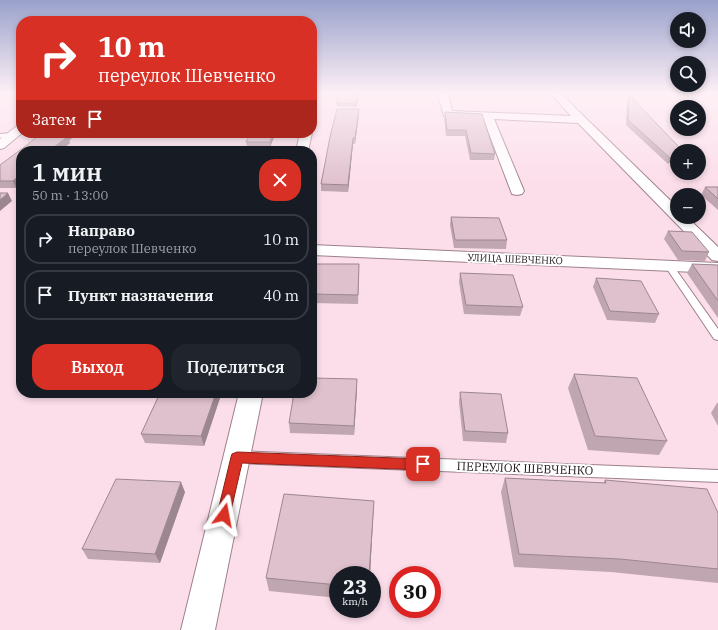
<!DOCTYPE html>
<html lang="ru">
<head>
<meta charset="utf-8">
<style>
  :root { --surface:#171b24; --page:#20242c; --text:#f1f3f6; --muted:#9ea1a6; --line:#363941; --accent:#d93025 }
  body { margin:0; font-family:"IBM Plex Serif",serif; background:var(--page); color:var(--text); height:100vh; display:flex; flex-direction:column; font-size:15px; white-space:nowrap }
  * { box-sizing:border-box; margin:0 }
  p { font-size:13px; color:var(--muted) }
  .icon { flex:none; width:22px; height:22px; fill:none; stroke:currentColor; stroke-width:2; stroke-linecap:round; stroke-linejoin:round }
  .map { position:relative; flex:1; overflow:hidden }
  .drawer { position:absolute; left:16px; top:146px; width:301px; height:252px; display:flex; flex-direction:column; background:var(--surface); border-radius:16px; box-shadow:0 2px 6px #0003 }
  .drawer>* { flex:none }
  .guide { position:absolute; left:16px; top:16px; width:301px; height:122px; border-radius:16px; box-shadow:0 2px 6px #0003; background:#d93025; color:#fff; overflow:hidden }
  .fabs { position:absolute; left:670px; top:12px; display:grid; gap:8px }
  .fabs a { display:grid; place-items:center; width:36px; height:36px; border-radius:50%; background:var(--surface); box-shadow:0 2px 6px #0003; font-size:20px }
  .speed { position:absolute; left:329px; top:566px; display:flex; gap:8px; font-size:20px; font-weight:700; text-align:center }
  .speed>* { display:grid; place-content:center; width:52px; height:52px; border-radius:50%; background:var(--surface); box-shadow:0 2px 6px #0003; line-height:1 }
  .speed small { font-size:10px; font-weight:400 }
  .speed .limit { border:6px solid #d22; background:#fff; color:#111 }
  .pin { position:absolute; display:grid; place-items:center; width:34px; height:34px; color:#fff; margin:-17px; border-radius:8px; box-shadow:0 2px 6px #0006 }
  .me { position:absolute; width:44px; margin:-22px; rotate:13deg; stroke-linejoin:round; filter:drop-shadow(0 0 3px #0008) }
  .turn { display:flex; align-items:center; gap:14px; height:84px; padding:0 16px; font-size:18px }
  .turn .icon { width:52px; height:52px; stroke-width:2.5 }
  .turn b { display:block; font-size:28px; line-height:34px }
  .then { display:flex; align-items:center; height:38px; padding:0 16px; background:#0003; gap:8px; font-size:15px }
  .round { display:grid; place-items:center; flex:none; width:42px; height:42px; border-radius:16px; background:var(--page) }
  .summary { display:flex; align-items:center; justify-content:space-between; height:68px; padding:0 16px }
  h1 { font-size:24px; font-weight:600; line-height:30px }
  .action { display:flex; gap:8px; margin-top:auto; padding:8px 16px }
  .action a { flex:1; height:46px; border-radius:16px; background:var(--accent); color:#fff; font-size:16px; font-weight:600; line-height:46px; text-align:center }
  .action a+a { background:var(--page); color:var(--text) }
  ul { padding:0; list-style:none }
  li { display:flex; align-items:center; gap:12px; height:50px; margin:0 8px 6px; padding:0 8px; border:2px solid var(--line); border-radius:16px }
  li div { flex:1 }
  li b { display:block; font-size:15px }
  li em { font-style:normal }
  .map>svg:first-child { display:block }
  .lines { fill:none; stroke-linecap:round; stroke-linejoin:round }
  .lane-casing { stroke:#9d818c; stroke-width:2 }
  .street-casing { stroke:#9d818c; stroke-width:2 }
  .lane { fill:#fff; fill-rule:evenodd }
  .street { fill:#fff; fill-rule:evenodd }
  .wall { fill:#c0a6b0 }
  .shaded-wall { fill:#9c8790 }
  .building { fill:#dfc1cd; stroke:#9c8790 }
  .route { fill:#d93025; stroke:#8d1f18 }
  .labels { text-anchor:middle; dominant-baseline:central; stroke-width:4; stroke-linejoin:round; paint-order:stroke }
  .street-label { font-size:10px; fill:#21161b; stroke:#fff }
  .near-street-label { font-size:12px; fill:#21161b; stroke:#fff }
</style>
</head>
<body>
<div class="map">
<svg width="718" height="630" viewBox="0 0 718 630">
  <rect width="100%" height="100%" fill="#fcdeea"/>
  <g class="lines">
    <g class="lane-casing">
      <path id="lane" d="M0 134 12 133 15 135 0 138Z
        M669 263 672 264 718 329V340L714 339 665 266Z
        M237 451 718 470V482L237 463 232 461 230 457 232 453Z"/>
    </g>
    <g class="street-casing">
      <path id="street" d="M312 94H318L315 101 312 102Z
        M438 94H448L452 111 571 116 551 94H561L677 207V217H687L718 247V261L712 260 578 123 494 119 524 191 522 194 517 195 512 194 483 118 444 116Z
        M21 125 22 133 4 148 0 149V139L17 126Z
        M300 133H312L308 151H296Z
        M312 245 718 263V273L312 255Z
        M239 393H263L215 630H181Z"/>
    </g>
    <use href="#lane" class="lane"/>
    <use href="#street" class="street"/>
  </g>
  <path class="wall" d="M359 94 356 107 337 106 336 103Z
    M629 95 680 148 679 151H677L668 164 626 125 627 99Z
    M445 112 495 154 494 160H470L465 136H446L444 118Z
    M359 114 355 144H353L348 192 321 191V184Z
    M41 133H77L69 141 70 143 60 151H21V184L16 188H0V165L27 145Z
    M276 133 270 147H247L246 142Z
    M705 187H718V210L701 195Z
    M451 217 507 240 506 249 454 248 450 225Z
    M668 231 709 252 705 261 678 260 664 239Z
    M312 264 359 273 358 304 312 303Z
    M692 264 718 265V318L687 273Z
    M460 273 523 307 520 316 464 314 459 282Z
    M596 278 659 314 655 323 607 320 593 287Z
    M574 374 667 441 659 455 588 450 568 388Z
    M357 388 354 435 290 433 289 423Z
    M460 392 508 433 506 443 463 441 459 402Z
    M160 393H221V395L204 446 145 443 141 434Z
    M717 403H718V426L711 413Z
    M505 478 603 483 605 480 718 513V583L611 572 514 567 501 492Z
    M185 492 160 563 88 559 82 549Z
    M374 501 370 575H338V598L269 591 266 578Z"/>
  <path class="shaded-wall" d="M358 94H359L356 107V104Z
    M359 109V114L355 144V138Z
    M68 133H77L69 141 70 143 60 151H49Z
    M273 133H276L270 147V142Z
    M353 138V144L348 192V185Z
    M680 148 679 151H677V154L668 164 670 158Z
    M21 174V184L16 188 13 181Z
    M8 193 12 201 0 211V200Z
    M357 379V388L354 435V426Z
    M216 393H221V395L204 446 201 436Z
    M181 482 185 492 160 563 155 554Z
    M374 501 370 575H369Z"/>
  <path class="building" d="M339 94H358L356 104 336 103Z
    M629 95 680 148 670 158 628 120Z
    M337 109H359L355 138H353L348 185 321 184 330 137Z
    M445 112 482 114 495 154 471 153 466 130H447Z
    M41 133H68L65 136H68L49 151H21V174L13 181H0V165L27 145Z
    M251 133H273L270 142H246Z
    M705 187H718V199Z
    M0 193H8L0 200Z
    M451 217 499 218 507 240H455Z
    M668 231 692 232 709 252 682 251Z
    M312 264H359L358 295 312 294Z
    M692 264 718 265V301Z
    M460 273 513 275 523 307 466 305Z
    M596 278 641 281 659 314 610 311Z
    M574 374 637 378 667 441 595 436Z
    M312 378 357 379 354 426 289 423 294 393H312Z
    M460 392 501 394 508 433 465 431Z
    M160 393H216L201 436 141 434Z
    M505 478 606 483 605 480 707 489 718 513V569L620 559 519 554Z
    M116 479 181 482 155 554 82 549Z
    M284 494 374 501 369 575H338V585L266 578Z"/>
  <linearGradient id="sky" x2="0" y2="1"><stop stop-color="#99a1cb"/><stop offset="0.51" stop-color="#fef0f6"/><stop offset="1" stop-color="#fef0f6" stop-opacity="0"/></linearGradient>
  <rect width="718" height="183" fill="url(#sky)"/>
  <path class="route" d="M237 452 423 459 427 461 429 464 427 468 423 470 242 463 230 515 228 519 224 521 219 519 217 515 231 457 232 454Z"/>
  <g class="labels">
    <g class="street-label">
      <text transform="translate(515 259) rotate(2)">УЛИЦА ШЕВЧЕНКО</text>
    </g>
    <g class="near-street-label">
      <text transform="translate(525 468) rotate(2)">ПЕРЕУЛОК ШЕВЧЕНКО</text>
    </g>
  </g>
</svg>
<div class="fabs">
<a><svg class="icon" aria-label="sound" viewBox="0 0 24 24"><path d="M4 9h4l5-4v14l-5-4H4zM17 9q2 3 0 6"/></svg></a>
<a><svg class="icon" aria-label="search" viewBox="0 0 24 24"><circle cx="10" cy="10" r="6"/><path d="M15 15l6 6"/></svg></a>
<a><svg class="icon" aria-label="layers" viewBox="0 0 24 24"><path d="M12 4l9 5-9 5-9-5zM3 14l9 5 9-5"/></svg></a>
<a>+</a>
<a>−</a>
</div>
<div class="speed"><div>23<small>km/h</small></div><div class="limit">30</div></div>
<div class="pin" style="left:423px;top:464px;background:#d93025"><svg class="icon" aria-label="arrive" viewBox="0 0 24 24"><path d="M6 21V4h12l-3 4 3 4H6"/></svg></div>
<svg class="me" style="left:224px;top:515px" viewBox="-20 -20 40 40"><path d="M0-17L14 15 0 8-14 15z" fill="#d93025" stroke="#fff" stroke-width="4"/></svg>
<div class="guide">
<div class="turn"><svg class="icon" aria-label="right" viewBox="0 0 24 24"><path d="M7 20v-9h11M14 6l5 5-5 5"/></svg><div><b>10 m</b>переулок Шевченко</div></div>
<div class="then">Затем<svg class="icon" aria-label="arrive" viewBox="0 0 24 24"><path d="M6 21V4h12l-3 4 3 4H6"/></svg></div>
</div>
<section class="drawer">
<div class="summary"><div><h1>1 мин</h1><p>50 m · 13:00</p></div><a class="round" style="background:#d93025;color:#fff"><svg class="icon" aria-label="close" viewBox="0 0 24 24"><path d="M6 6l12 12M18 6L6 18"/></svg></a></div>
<ul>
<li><svg class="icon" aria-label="right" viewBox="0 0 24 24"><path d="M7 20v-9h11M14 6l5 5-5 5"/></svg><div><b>Направо</b><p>переулок Шевченко</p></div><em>10 m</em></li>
<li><svg class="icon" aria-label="arrive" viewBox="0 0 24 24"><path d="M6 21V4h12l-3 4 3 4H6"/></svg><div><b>Пункт назначения</b></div><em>40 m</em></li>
</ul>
<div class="action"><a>Выход</a><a>Поделиться</a></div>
</section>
</div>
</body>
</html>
